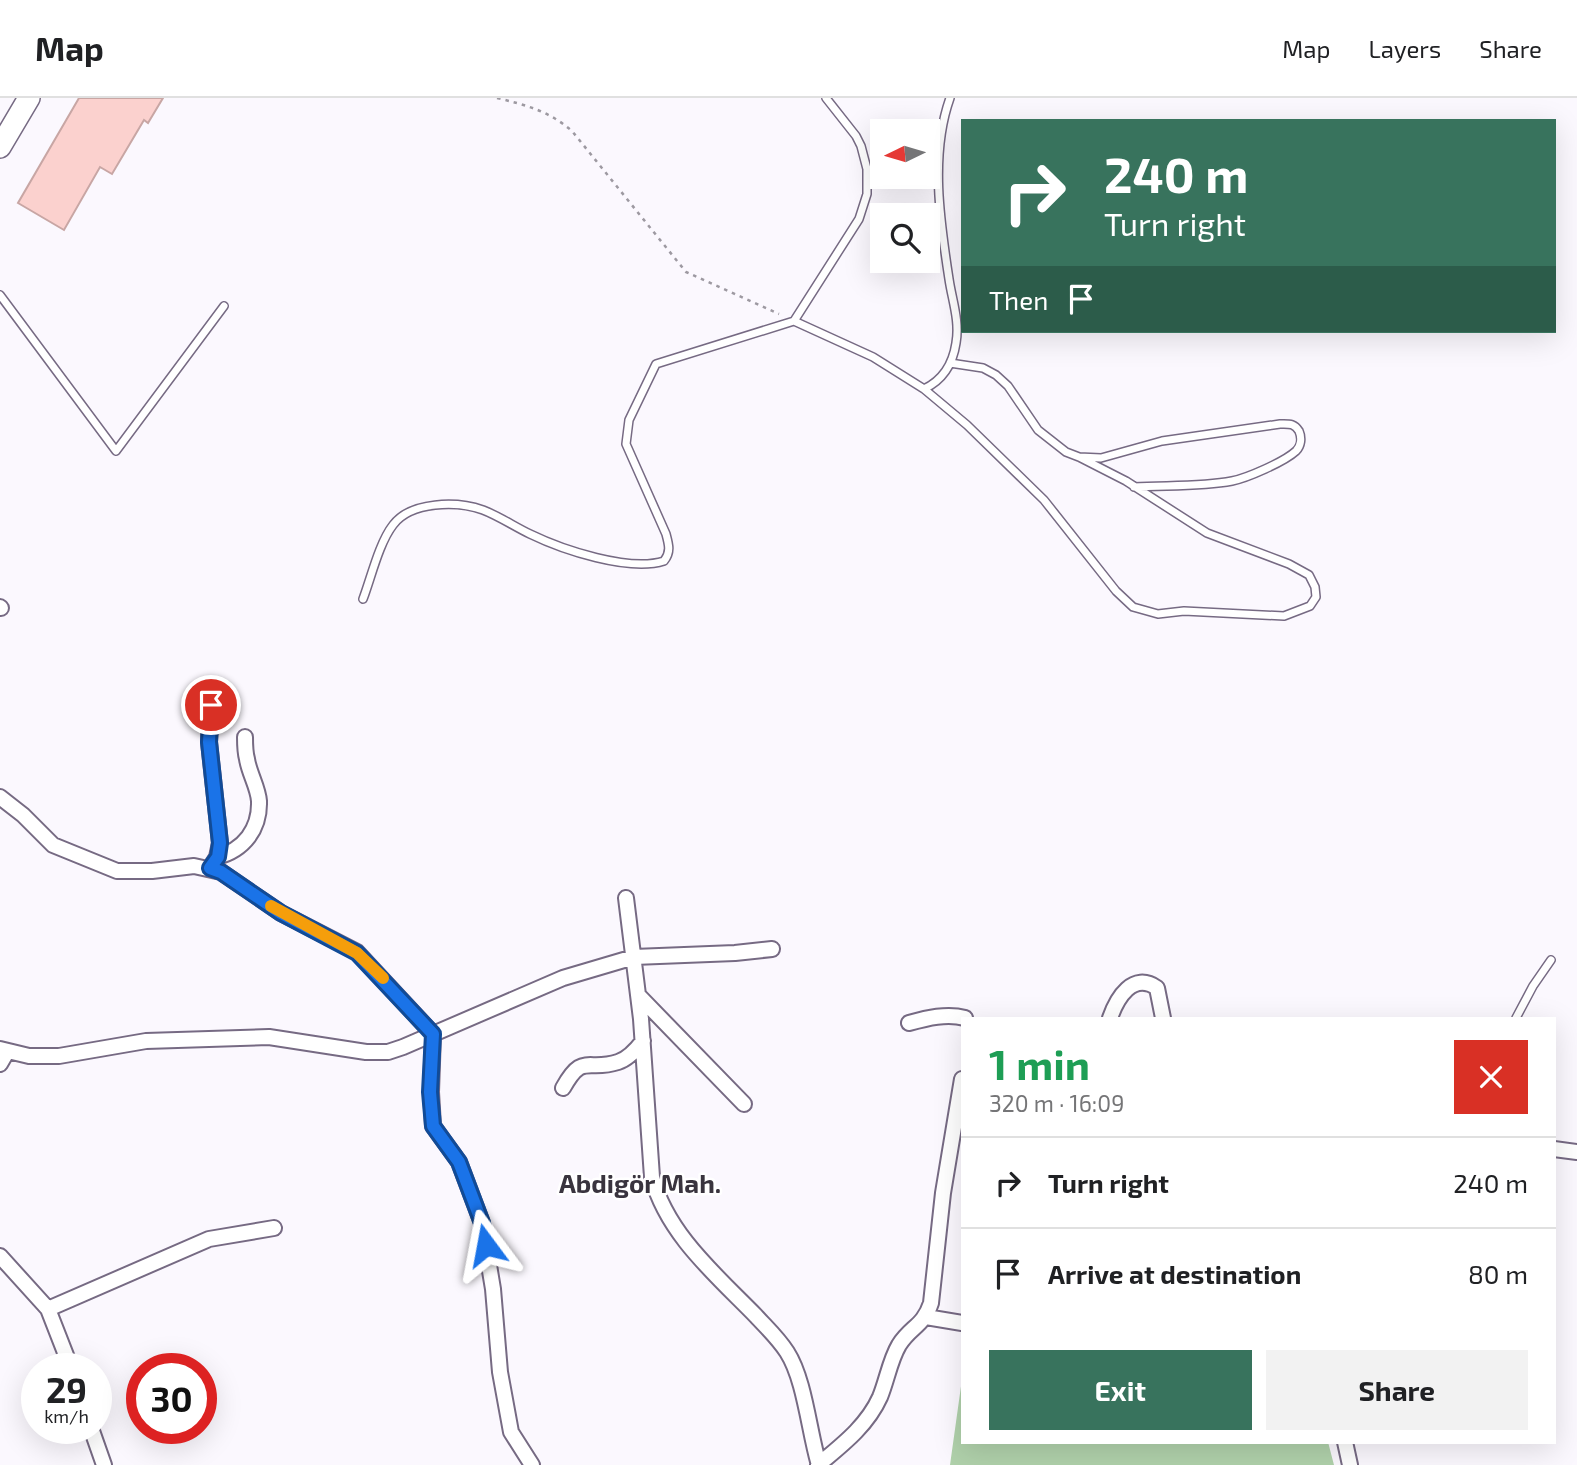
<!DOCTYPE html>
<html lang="en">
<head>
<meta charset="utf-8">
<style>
  :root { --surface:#fff; --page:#f2f2f2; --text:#202124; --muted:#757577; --line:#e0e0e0; --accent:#38735d }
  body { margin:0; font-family:"Exo 2",sans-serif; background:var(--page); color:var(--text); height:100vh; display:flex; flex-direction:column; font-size:26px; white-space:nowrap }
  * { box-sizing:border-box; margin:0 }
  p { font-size:23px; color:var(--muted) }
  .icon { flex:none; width:38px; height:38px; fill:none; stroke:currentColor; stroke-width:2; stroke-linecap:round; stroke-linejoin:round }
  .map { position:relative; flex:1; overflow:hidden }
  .details { position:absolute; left:961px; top:919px; width:595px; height:427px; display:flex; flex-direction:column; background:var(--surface); border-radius:0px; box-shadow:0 7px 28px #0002 }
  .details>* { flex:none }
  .guide { position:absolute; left:961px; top:21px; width:595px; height:214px; border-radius:0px; box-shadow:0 7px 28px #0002; background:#38735d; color:#fff; overflow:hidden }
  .needle { width:46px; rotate:265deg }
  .fabs { position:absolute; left:870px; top:21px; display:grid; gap:14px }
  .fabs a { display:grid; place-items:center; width:70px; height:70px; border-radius:0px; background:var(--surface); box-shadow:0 7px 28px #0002; font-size:35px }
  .speed { position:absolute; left:21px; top:1255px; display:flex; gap:14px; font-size:35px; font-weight:700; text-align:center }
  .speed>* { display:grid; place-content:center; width:91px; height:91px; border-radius:50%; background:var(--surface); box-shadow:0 7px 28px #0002; line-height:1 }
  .speed small { font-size:18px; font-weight:400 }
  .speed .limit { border:10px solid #d22; background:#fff; color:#111 }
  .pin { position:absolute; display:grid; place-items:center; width:60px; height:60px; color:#fff; margin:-30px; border:4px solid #fff; border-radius:50%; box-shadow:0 2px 7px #0007 }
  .me { position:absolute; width:77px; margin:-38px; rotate:347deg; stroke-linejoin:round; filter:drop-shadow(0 0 5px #0008) }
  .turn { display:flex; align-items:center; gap:24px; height:147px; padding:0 28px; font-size:32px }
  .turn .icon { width:91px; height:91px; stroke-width:2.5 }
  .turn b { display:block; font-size:49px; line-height:60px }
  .then { display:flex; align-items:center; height:66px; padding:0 28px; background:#0003; gap:14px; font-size:26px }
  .round { display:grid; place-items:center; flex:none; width:74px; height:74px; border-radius:0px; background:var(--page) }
  .overview { display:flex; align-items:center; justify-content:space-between; height:119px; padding:0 28px }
  h1 { font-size:42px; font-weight:700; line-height:52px; color:#1e9e55 }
  .cta { display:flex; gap:14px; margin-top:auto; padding:14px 28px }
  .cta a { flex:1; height:80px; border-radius:0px; background:var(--accent); color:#fff; font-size:28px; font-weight:700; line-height:80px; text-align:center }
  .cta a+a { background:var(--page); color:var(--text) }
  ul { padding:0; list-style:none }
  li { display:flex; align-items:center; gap:21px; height:91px; padding:0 28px; border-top:2px solid var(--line) }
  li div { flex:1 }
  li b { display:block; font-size:26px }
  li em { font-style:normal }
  header { display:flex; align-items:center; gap:42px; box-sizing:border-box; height:98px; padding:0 35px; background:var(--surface); border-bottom:2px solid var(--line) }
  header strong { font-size:33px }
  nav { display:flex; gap:38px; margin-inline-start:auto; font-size:24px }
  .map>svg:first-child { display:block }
  .green { fill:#b0d1ab }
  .building { fill:#fbd1ce; stroke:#c8a6a4; stroke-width:2 }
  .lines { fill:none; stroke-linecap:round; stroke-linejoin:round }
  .service-casing { stroke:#766a83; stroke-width:10 }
  .minor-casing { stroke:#766a83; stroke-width:18 }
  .secondary-casing { stroke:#766a83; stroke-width:24 }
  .path { stroke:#9d99a1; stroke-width:2.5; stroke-dasharray:3.5 5; stroke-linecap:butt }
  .service { stroke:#fff; stroke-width:7 }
  .minor { stroke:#fff; stroke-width:14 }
  .secondary { stroke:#fff; stroke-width:21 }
  .route-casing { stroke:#114b97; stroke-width:18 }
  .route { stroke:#1a73e8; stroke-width:12 }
  .slow { stroke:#f59e0b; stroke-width:12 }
  .labels { text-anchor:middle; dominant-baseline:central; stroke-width:5; stroke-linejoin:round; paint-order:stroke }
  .district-label { font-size:26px; font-weight:bold; fill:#39343e; stroke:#fff }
</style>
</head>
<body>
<header>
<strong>Map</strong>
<nav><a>Map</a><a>Layers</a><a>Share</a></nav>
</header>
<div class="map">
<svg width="1577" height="1367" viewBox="0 0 1577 1367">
  <rect width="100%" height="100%" fill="#fbf8fe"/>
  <path class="green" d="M962 1281V1344H1328L1334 1367H950Z"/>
  <path class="building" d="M79 0H163L148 25 144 22 112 76 100 69 64 132 18 105Z"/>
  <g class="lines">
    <g class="service-casing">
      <path id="service" d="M0 197 116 353 224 208
        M794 223 873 259 924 291C943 282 953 265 956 245 960 223 952 202 949 181 940 123 930 56 950 0
        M950 265 983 270 996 277 1008 288 1038 332 1066 354 1079 359 1101 360 1162 343 1280 326C1289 326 1294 325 1299 333 1302 340 1301 348 1296 353 1284 364 1247 380 1232 383 1201 389 1166 387 1134 389
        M924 291 967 327 1044 402 1116 493 1133 509 1158 516 1184 513 1284 518 1310 508 1316 499 1315 489 1309 477 1289 466 1207 435 1126 383 1079 359
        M363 501C371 480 379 445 393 427 411 403 457 403 483 412 499 418 515 429 530 436 563 452 629 474 664 463 671 454 669 447 666 436L626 346 629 322 656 266 794 223 859 121 867 96V71L861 48 856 38 826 0
        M1516 920 1533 888 1551 862"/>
    </g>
    <g class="minor-casing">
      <path id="minor" d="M0 509 1 510
        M0 699 23 717 53 747 117 773H152L194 768 221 774 281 815 357 854 433 936 431 994 433 1028 459 1064 482 1125 493 1191 500 1274 511 1334 532 1367
        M217 759C244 752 260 731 259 703 258 689 249 675 247 661 245 654 245 647 245 639
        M210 770 217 759 220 745 209 644 211 607
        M626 800 641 921 652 1079C667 1136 716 1177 756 1218 767 1230 778 1240 787 1254 805 1282 809 1334 819 1367
        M639 898 744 1006
        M1110 920C1117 900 1133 873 1157 890L1163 920
        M909 925C927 920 947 915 965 920
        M0 951 29 958H59L146 943 269 939 366 954H388L403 949 563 880 634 859 735 855 772 851
        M0 966 7 954
        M563 990C583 954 587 974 618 964 628 961 636 952 643 943
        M1554 1051 1577 1054
        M0 1158 48 1211 71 1270
        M48 1211 209 1141 274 1130
        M926 1219 962 1225
        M91 1330 104 1367
        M1345 1344 1350 1367
        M818 1367C842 1347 867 1328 880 1299 887 1282 890 1262 899 1247 911 1228 923 1229 931 1205L943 1095 962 981"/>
    </g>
    <g class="secondary-casing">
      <path id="secondary" d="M0 49 29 0"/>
    </g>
    <path class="path" d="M497 0C526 7 549 13 572 33L686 174 779 216"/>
    <use href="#service" class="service"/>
    <use href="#minor" class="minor"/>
    <use href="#secondary" class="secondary"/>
  </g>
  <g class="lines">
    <g class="route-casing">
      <path id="route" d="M211 607 209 644 220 745 218 759 210 770 221 774 281 815 357 855 433 936 430 994 433 1028 459 1064 482 1125 486 1147"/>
    </g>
    <use href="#route" class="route"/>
    <path class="slow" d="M271 808 357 855 383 880"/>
  </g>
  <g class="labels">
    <g class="district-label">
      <text x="640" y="1084">Abdigör Mah.</text>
    </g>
  </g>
</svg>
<div class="fabs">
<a><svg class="needle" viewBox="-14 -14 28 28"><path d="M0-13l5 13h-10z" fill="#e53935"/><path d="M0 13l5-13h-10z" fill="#757577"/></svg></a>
<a><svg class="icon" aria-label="search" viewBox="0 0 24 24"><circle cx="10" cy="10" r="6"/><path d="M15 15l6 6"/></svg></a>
</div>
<div class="speed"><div>29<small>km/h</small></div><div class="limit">30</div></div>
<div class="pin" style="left:211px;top:607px;background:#d93025"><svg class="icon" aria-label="arrive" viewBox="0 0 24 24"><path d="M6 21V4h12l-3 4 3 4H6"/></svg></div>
<svg class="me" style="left:486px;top:1147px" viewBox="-20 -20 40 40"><path d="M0-17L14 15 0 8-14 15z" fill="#1a73e8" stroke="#fff" stroke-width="4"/></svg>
<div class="guide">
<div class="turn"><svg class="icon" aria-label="right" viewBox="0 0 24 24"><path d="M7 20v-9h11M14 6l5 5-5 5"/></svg><div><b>240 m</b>Turn right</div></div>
<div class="then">Then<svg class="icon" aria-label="arrive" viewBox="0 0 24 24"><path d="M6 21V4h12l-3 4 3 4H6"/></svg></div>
</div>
<section class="details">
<div class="overview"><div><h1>1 min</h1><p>320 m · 16:09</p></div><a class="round" style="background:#d93025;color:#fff"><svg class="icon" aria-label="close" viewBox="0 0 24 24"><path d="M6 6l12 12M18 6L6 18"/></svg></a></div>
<ul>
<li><svg class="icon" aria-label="right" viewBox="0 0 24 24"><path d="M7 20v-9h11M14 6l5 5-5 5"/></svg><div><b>Turn right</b></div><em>240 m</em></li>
<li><svg class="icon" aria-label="arrive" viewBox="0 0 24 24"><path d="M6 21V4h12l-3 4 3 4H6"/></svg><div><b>Arrive at destination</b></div><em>80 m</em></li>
</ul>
<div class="cta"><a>Exit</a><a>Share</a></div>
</section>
</div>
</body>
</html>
